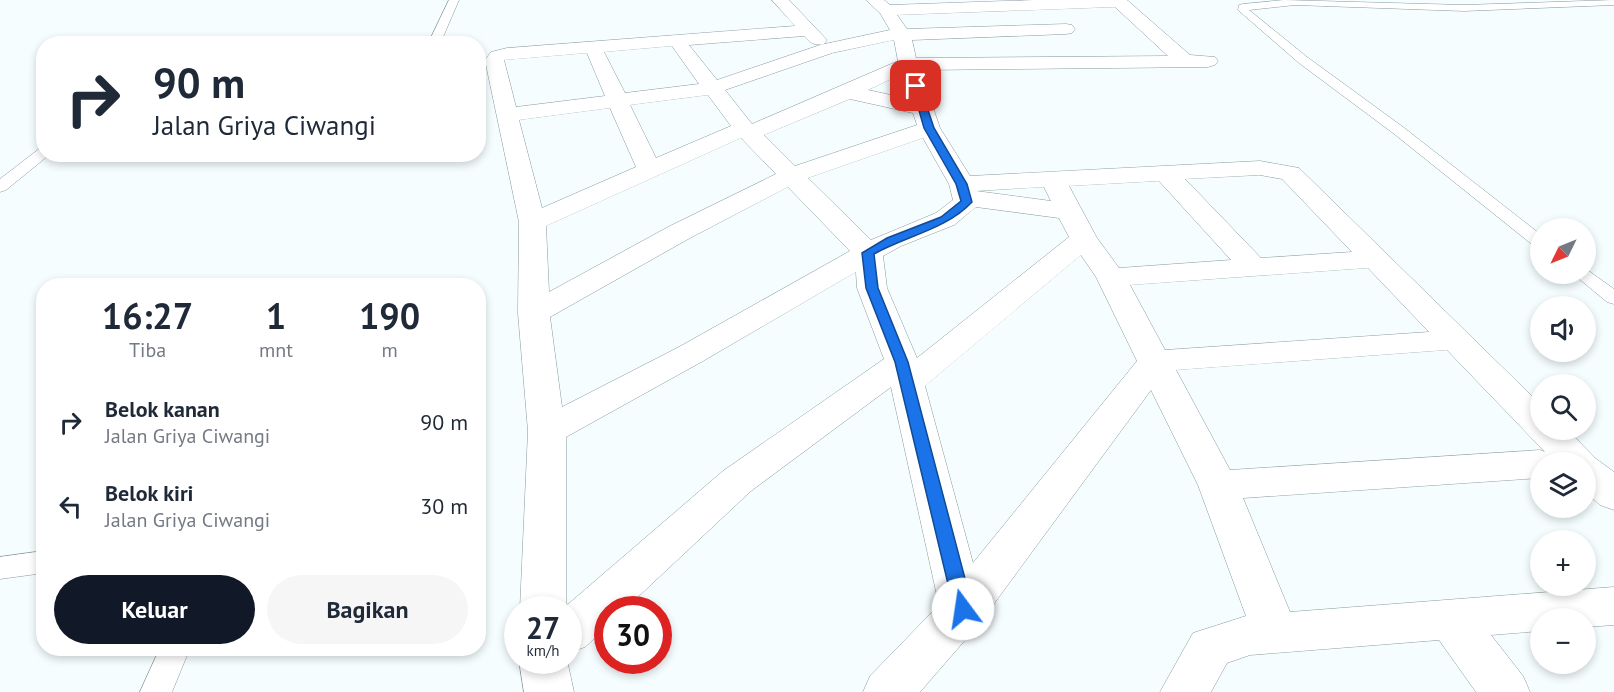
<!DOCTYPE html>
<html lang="id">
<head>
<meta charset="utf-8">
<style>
  :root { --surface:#fff; --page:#f6f6f7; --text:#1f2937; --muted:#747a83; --accent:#111827 }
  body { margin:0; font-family:"PT Sans",sans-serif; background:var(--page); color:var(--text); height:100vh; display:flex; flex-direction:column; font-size:22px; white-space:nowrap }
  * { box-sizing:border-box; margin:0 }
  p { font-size:20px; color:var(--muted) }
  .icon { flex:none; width:33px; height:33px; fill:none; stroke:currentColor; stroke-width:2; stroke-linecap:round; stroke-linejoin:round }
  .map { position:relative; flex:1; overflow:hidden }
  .panel { position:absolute; left:36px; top:278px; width:450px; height:378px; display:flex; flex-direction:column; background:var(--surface); border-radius:24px; box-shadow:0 3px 9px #0003 }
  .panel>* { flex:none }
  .banner { position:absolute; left:36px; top:36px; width:450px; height:126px; border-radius:24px; box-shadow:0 3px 9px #0003; background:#fff; color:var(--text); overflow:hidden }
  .needle { width:39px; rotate:227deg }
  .fabs { position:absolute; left:1530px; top:218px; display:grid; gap:12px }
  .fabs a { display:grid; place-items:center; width:66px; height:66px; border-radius:50%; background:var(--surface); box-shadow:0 3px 9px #0003; font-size:30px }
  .speed { position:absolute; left:504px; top:596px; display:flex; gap:12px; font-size:30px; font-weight:700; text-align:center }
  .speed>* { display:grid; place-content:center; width:78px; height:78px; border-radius:50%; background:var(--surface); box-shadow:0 3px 9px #0003; line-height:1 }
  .speed small { font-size:15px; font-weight:400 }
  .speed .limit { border:9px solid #d22; background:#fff; color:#111 }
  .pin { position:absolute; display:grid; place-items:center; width:51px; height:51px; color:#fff; margin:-26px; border-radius:12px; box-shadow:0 3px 9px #0006 }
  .me { position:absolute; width:66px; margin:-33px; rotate:346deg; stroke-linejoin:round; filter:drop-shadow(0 0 4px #0008) }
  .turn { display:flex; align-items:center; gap:21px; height:126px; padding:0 18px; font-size:27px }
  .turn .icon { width:78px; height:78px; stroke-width:2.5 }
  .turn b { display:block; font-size:42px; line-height:51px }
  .eta { display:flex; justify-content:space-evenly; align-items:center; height:102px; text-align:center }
  .eta b { font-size:36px; font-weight:800; line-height:42px }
  .action { display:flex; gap:12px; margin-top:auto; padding:12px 18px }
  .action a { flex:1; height:69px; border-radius:36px; background:var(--accent); color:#fff; font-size:24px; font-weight:800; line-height:69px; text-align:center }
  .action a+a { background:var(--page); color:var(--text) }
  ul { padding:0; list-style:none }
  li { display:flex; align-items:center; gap:18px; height:84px; padding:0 18px }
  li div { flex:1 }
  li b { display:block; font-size:22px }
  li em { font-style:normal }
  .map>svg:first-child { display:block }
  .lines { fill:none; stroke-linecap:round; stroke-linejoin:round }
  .service-casing { stroke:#879a9e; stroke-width:1 }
  .minor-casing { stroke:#879a9e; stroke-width:1 }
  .service { fill:#fff; fill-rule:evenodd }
  .minor { fill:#fff; fill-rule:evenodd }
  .route { fill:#1a73e8; stroke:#114b97; stroke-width:1.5 }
</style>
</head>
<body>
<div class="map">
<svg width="1614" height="692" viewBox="0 0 1614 692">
  <rect width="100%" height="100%" fill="#f5fdff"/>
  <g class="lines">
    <g class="service-casing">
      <path id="service" d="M449 0H459L440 44H428Z
        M1284 0 1464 5 1614 0V5L1464 11 1295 5 1249 10 1307 57 1403 127 1540 234V247L1534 246 1393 133 1299 63 1238 10 1239 5 1243 4Z
        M44 148V154L49 155 6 190 0 192V179L39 149Z
        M1586 269 1614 289V304L1607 302 1572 273H1586Z
        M44 551V573L0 579V557Z
        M160 648H190L172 692H140Z"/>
    </g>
    <g class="minor-casing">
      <path id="minor" d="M772 0H789L827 40 824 44C814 46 811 43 804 36L689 45 717 80 820 45 890 30 880 13 866 0H884L890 5 1035 0H1127L1190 55 1215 57 1218 61 1215 65 1208 67 920 70 940 128 970 176 1260 161 1299 168 1540 404V429H1567L1595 458 1614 472V510L1600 505 1586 492V462H1540V478L1243 498 1290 612 1614 587V625L1586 627V618H1540V631L1491 635 1523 676 1530 692H1476L1439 640 1250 655 1227 663 1211 692H1160L1193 633 1246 616 1198 485 1151 390 979 624 920 692H863L870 676 939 605 891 387 751 491 625 609H608V626L585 647 568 653V609H520L528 431 518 313 519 222 485 60 491 52 507 48 795 26ZM1115 7 1168 56 916 58 912 40 1066 34 1072 33 1075 29 1072 25 1066 24 907 29 897 15ZM894 40 898 61 752 124 725 90 832 53ZM672 46 699 84 625 93 604 52ZM587 53 605 96 516 107 504 60ZM902 74 909 99 868 90ZM708 95 731 126 656 158 630 105ZM850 99 913 113 917 125 795 166 764 135ZM610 108 636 167 542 208 519 120ZM741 138 776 174 670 226 549 292 546 226ZM923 138 949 184 953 200 936 213 871 240 808 178ZM1260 175 1282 179 1352 252 1261 258 1185 179ZM1159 181 1231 260 1119 268 1097 238 1069 186ZM788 187 850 251 679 347 562 407 550 317 690 238ZM1044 187 1051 201 976 191ZM976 207 1059 218 1069 237 917 358 887 288 883 256 901 246 954 225ZM1081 255 1096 277 1137 361 973 563 925 386ZM1368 268 1429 332 1165 350 1130 285ZM856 272 857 288 884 359 723 471 566 606V437L703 361ZM1447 350 1545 452 1540 450 1230 470 1176 370Z
        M519 660H567L574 692H524Z"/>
    </g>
    <use href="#service" class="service"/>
    <use href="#minor" class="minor"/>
  </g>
  <path class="route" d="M916 84 920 86 934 128 967 184 972 202C947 229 906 236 874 254L878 288 908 362 973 609 970 615 963 617 957 615 954 609 895 362 866 288 862 253 887 238 941 217 961 201 956 184 924 128 912 86Z"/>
</svg>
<div class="fabs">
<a><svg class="needle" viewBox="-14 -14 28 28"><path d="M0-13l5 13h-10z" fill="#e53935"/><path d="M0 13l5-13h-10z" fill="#747a83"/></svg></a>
<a><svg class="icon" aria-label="sound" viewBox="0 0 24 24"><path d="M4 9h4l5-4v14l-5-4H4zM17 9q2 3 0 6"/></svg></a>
<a><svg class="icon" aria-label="search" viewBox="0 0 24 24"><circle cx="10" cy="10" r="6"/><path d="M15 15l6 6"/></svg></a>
<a><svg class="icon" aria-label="layers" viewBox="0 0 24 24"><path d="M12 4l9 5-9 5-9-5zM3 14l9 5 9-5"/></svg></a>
<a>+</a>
<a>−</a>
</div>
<div class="speed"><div>27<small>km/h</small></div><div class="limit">30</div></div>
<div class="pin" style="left:916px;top:86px;background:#d93025"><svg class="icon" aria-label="arrive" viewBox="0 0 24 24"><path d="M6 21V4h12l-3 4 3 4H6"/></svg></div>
<svg class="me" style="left:963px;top:609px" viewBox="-20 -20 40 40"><circle r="19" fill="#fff"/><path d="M0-13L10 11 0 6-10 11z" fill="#1a73e8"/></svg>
<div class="banner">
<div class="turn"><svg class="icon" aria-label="right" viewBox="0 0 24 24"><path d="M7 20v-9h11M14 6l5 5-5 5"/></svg><div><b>90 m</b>Jalan Griya Ciwangi</div></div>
</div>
<section class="panel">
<div class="eta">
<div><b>16:27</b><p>Tiba</p></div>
<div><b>1</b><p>mnt</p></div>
<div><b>190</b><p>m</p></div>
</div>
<ul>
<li><svg class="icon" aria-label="right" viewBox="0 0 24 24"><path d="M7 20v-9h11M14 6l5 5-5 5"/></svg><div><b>Belok kanan</b><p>Jalan Griya Ciwangi</p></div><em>90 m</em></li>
<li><svg class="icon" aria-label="left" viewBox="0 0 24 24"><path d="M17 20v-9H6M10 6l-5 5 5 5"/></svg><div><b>Belok kiri</b><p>Jalan Griya Ciwangi</p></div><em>30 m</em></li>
</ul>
<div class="action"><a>Keluar</a><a>Bagikan</a></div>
</section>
</div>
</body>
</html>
